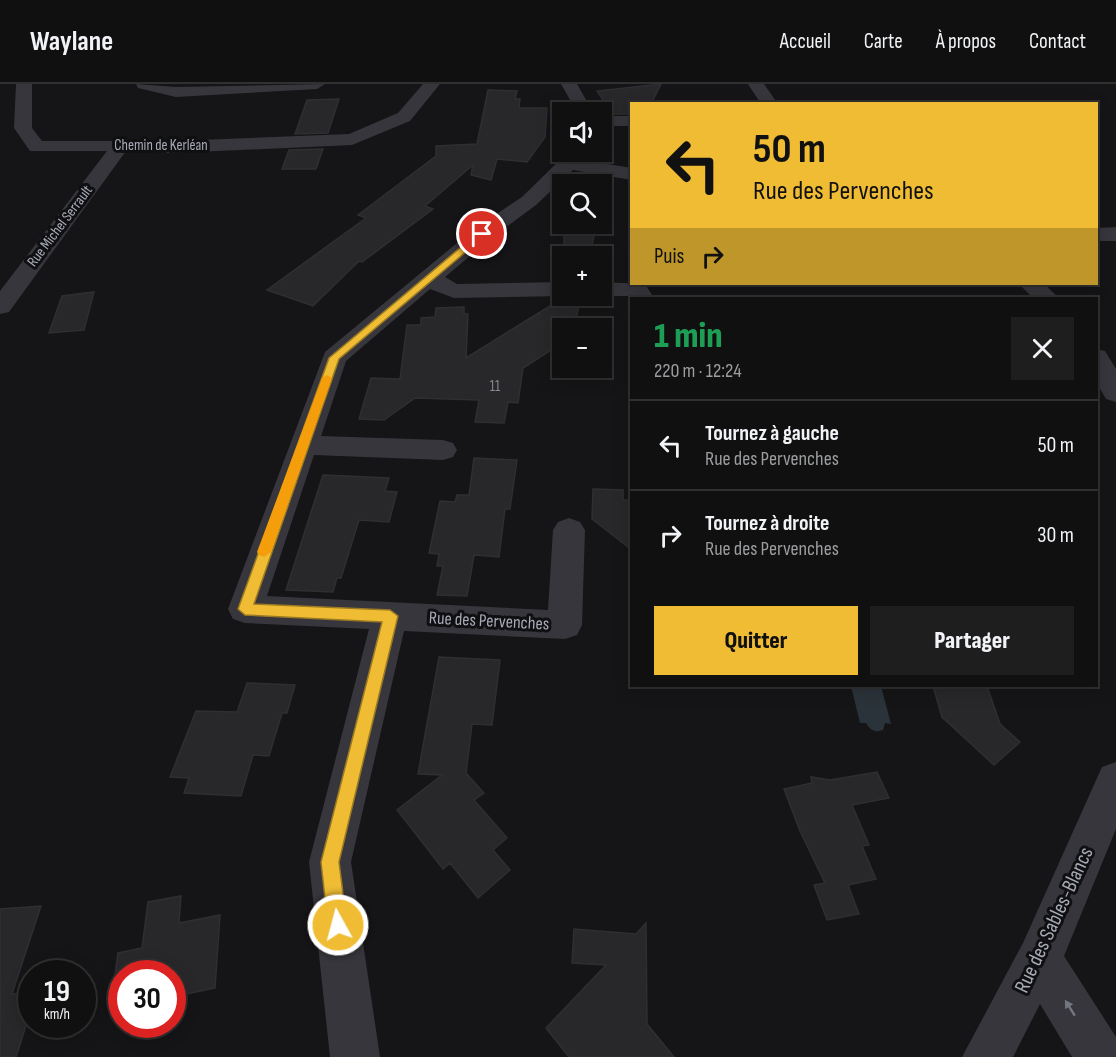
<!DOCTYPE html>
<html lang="fr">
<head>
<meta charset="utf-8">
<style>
  :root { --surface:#101011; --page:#1e1e1f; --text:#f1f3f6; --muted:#9c9d9f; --line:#303031; --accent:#efbc34 }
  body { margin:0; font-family:"Sofia Sans Condensed",sans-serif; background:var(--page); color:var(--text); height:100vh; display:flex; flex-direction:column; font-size:22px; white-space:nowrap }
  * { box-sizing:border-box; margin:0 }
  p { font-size:20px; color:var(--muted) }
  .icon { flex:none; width:33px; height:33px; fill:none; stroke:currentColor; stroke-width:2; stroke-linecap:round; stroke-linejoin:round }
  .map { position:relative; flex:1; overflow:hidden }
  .drawer { position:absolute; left:630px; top:213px; width:468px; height:390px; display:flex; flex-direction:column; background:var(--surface); border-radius:0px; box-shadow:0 3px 15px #0003,0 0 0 2px var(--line) }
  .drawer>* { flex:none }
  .guide { position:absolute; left:630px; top:18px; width:468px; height:183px; border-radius:0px; box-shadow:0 3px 15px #0003,0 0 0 2px var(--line); background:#efbc34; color:#111; overflow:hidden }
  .controls { position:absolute; left:552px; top:18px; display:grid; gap:12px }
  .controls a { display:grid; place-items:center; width:60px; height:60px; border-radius:0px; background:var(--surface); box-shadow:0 3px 15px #0003,0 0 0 2px var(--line); font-size:30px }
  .speed { position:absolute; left:18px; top:876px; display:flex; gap:12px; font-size:30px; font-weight:700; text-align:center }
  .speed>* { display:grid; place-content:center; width:78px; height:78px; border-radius:50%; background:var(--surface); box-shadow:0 3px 15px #0003,0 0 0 2px var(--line); line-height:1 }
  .speed small { font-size:15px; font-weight:400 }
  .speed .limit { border:9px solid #d22; background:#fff; color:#111 }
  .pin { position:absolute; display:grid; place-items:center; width:51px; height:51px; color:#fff; margin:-26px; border:3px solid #fff; border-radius:50%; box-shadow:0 2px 6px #0007 }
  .me { position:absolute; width:66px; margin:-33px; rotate:353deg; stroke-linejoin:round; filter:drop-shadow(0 0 4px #0008) }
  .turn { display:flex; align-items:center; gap:21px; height:126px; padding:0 24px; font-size:27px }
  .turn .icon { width:78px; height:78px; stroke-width:2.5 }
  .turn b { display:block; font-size:42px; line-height:51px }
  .then { display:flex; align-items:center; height:57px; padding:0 24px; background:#0003; gap:12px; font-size:22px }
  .round { display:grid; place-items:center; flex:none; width:63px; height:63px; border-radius:0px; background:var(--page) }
  .headline { display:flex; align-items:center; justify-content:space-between; height:102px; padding:0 24px }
  h1 { font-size:36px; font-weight:800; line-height:45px; color:#1e9e55 }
  .primary-button { display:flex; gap:12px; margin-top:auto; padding:12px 24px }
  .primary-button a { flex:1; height:69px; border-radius:0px; background:var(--accent); color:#111; font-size:24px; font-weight:800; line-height:69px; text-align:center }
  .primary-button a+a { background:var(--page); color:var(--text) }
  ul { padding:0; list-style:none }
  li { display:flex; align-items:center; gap:18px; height:90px; padding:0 24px; border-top:2px solid var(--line) }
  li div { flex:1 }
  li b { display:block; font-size:22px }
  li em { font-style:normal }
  header { display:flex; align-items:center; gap:36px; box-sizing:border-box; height:84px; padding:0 30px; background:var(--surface); border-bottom:2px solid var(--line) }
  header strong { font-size:28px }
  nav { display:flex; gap:33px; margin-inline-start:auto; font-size:21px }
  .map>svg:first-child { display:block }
  .water { fill:#2b333a }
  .building { fill:#28282b; stroke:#2f2f33; stroke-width:1.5 }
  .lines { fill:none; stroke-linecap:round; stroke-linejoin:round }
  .minor { fill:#36363c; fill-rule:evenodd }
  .oneway { fill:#747680 }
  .route { fill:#efbc34; stroke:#9b7a22; stroke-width:1.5 }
  .slow { fill:#f59e0b }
  .labels { text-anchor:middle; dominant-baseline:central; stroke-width:6; stroke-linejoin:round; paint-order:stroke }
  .far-street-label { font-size:15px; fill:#a7abb7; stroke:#101012 }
  .number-label { font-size:15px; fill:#868a93 }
  .street-label { font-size:18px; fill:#a7abb7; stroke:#101012 }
  .near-street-label { font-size:21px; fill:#a7abb7; stroke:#101012 }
</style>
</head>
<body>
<header>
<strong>Waylane</strong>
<nav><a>Accueil</a><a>Carte</a><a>À propos</a><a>Contact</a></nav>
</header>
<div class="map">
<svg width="1116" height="973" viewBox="0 0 1116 973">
  <rect width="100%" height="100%" fill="#151517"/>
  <path class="water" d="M851 602H881L891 640 885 639 883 646C875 649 870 646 866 639H860Z"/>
  <path class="building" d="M661 0 651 20H632V30H613L597 7Z
    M488 6 517 7 515 15H520L519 24H547L545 53 527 78 497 75 491 96 471 91 473 81 425 122 433 125 362 178 359 177 313 222 267 206 366 134 358 131 436 72V62L477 60Z
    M339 15 328 49 295 50 307 16Z
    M323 65 316 85H282L289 66Z
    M564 148 594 152 590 172H564Z
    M94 208 84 246 49 249 62 212Z
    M566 212H581L574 244H562V259L523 284 518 319 508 318 504 339 475 338 479 316 415 314 384 336 359 335 371 294 400 295 407 241H421V234L435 233 436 224 464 223V230H468L466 274Z
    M474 374 517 376 510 425H505L499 473 474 471 467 512 437 511 443 482H437L439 470 429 469 440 417 455 418 457 411H469Z
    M323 391 389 394 385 407 397 408 389 438 359 436 341 494H337L333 508 286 506Z
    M593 405 623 406V416H632V466L592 435Z
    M439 573 500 576 492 641 472 640 466 689 484 709 474 716 507 754 493 766 510 786 478 814 450 779 443 785 397 726 442 691 418 690Z
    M247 599 295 601 287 629H282L269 672 253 671 241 712 184 709 189 694 170 693 196 627 237 628Z
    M933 602H987L1000 640 1020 658 994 681 942 633Z
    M877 688 889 714 852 721 869 761 862 762 876 795 848 801 859 830 827 836 814 801 825 799 800 747 784 705 812 699 811 693 830 696Z
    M181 812 179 839 220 831 215 904 172 913V890H122V924L110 927 118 869 142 864 148 818Z
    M41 822 12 910 32 909V923L16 973H0V825Z
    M646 839 647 940 674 973H569L546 944 606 881 572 879 574 845 636 850Z"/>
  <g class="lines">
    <path class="minor" d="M16 0H32V44L42 57H173L349 50 398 29 423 0H440L410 37 352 61 173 69 126 67 9 228 0 230V207L107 67H30L14 44Z
      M136 0 176 3 325 0 317 5 176 13 138 4Z
      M561 0H577L593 28H577Z
      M748 0H764L778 20H761Z
      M602 32H632V42H602Z
      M568 68H587L582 76 632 84V96L573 86 536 121 490 155 445 193 457 200 562 198 564 212 454 214 430 205 346 277 321 352 443 356 453 359 457 366 453 373 443 376 314 371 267 512 548 526 553 446 558 438 569 434 580 438 585 446 582 541 577 551 565 555 404 547 351 778 380 973H330L309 778 369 545 245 539 233 535 228 525 325 268 474 145 522 113Z
      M1116 143V157H1096V144Z
      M602 198 645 200 654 214 632 216 629 212H600Z
      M1019 200H1044L1059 214H1033Z
      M1096 265 1105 267 1116 285V318L1106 315 1096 298Z
      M1116 678V745L1064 872 1116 953V973H1072L1040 920 1013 973H962L1023 859 1102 683Z"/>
  </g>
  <defs><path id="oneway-solid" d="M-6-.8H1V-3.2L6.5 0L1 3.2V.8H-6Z" transform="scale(1.5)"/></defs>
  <use class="oneway" href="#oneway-solid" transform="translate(1070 924) rotate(-122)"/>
  <path class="route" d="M479 148 487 150 339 275 254 520 390 526 398 532 339 778 347 841 344 847 338 850 331 847 328 841 321 778 382 538 245 531 238 525 329 274Z"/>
  <path class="slow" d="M327 291 332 294 271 468 264 473 259 471 257 468 322 294Z"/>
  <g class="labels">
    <g class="far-street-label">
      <text x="161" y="61">Chemin de Kerléan</text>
      <text transform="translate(60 142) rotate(-53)">Rue Michel Serrault</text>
    </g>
    <g class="number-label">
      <text x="495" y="302">11</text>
    </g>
    <g class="street-label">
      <text transform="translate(489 537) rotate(3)">Rue des Pervenches</text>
    </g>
    <g class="near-street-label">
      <text transform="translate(1054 836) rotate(-65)">Rue des Sables-Blancs</text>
    </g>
  </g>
</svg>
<div class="controls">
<a><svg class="icon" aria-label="sound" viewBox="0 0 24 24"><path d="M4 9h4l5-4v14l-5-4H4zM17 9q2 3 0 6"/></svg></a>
<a><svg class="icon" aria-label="search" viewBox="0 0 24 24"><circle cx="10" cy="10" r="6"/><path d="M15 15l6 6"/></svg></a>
<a>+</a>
<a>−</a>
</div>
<div class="speed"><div>19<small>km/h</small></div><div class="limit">30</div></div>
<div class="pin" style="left:482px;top:150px;background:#d93025"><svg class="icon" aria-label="arrive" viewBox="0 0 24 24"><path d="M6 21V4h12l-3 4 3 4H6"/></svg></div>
<svg class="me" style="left:338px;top:841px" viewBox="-20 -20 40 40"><circle r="17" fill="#efbc34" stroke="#fff" stroke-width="3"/><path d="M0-11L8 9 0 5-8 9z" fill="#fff"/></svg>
<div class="guide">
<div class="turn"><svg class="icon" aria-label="left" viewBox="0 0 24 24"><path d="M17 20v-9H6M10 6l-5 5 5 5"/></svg><div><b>50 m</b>Rue des Pervenches</div></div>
<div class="then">Puis<svg class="icon" aria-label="right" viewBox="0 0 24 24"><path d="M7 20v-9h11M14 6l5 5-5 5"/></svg></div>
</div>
<section class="drawer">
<div class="headline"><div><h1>1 min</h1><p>220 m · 12:24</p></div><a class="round"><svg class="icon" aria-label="close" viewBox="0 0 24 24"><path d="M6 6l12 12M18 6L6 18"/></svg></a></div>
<ul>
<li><svg class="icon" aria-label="left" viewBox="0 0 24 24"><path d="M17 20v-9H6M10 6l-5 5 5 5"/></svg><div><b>Tournez à gauche</b><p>Rue des Pervenches</p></div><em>50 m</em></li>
<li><svg class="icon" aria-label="right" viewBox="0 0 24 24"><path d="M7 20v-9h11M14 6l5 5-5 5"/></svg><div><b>Tournez à droite</b><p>Rue des Pervenches</p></div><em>30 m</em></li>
</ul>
<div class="primary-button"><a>Quitter</a><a>Partager</a></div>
</section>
</div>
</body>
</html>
